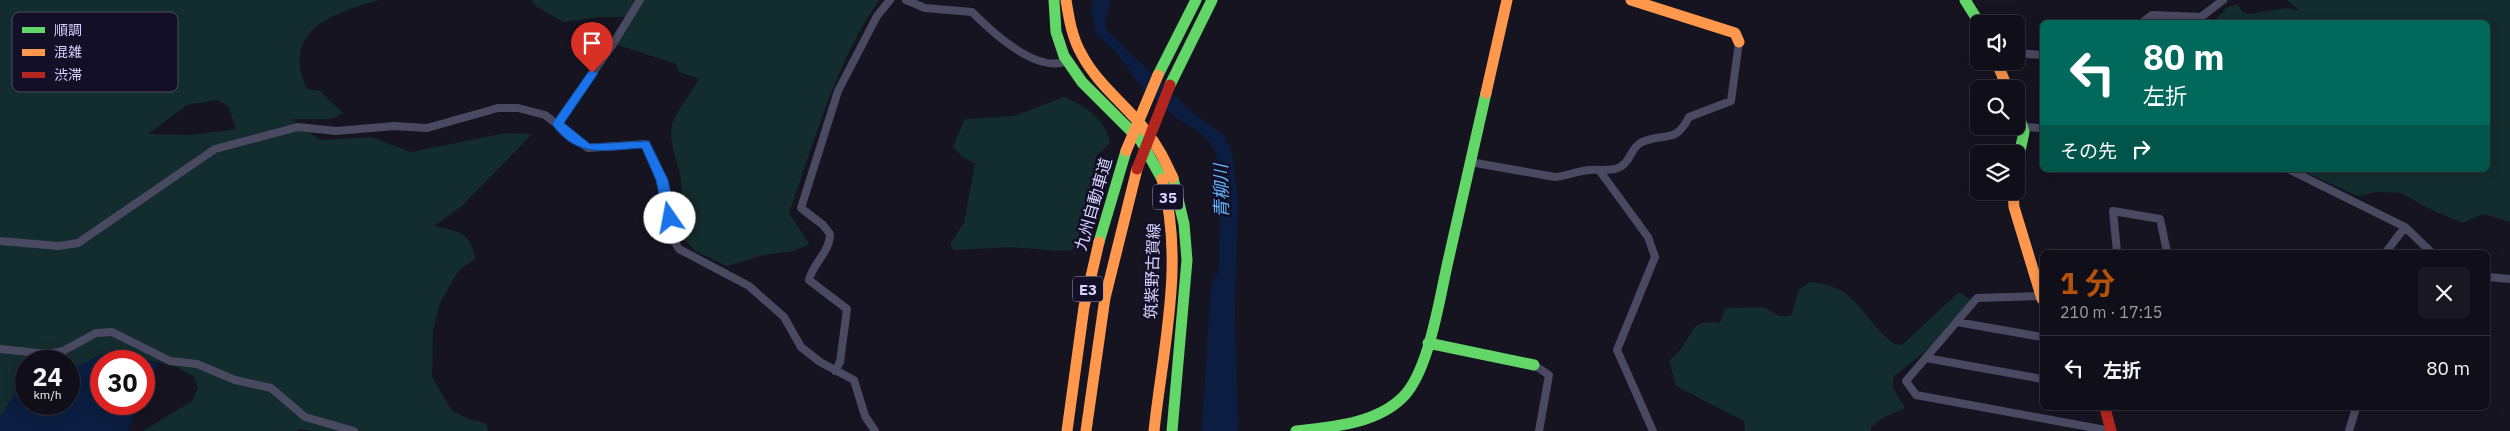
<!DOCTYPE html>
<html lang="ja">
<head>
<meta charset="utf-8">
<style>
  :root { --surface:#100f19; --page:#191822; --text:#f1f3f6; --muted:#9c9ca2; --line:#302f38; --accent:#b45309 }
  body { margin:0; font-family:"IBM Plex Sans","Noto Sans JP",sans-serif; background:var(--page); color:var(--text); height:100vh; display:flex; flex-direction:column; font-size:19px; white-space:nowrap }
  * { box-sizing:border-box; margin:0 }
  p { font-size:16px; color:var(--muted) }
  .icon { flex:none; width:28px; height:28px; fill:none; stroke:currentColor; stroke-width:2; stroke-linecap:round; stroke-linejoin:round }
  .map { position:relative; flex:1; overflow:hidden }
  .sheet { position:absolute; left:2040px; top:250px; width:450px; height:160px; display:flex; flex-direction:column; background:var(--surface); border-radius:8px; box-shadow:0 2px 12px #0003,0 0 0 1px var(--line) }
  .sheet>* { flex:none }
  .banner { position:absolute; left:2040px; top:20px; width:450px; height:152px; border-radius:8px; box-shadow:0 2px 12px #0003,0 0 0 1px var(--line); background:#00695c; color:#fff; overflow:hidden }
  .buttons { position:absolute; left:1970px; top:15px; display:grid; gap:10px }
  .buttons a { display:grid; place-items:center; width:55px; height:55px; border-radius:8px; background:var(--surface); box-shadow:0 2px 12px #0003,0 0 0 1px var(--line); font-size:25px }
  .speed { position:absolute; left:15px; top:350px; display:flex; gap:10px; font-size:25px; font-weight:700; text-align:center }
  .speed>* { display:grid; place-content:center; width:65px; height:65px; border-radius:50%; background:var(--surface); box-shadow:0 2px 12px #0003,0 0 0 1px var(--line); line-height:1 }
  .speed small { font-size:12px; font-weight:400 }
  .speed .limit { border:8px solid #d22; background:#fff; color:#111 }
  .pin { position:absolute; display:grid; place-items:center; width:42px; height:42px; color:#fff; margin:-51px -21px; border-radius:50% 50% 50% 0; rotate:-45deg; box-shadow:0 0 5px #0007 }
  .pin .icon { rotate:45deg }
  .me { position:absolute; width:55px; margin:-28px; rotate:348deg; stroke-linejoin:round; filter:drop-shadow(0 0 4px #0008) }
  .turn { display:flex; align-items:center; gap:18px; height:105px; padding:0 20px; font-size:22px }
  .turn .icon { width:65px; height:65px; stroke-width:2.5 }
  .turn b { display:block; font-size:35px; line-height:42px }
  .then { display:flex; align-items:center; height:48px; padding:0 20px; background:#0003; gap:10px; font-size:19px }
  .round { display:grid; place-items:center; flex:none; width:52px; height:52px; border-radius:8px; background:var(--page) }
  .headline { display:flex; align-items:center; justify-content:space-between; height:85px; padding:0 20px }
  h1 { font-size:30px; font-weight:700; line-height:38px; color:var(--accent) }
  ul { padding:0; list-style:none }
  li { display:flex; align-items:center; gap:15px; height:65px; padding:0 20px; border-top:1px solid var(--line) }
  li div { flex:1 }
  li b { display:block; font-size:19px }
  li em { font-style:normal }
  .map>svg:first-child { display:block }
  .green { fill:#132c2d; fill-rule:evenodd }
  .water { fill:#0b1e41 }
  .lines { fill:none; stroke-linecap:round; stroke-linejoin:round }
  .street { stroke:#4a4962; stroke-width:8 }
  .fast { stroke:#63d668; stroke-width:11 }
  .slow { stroke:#ff974d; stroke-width:11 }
  .jam { stroke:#b3261e; stroke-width:11 }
  .slow-bridge { stroke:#ff974d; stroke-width:11 }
  .jam-bridge { stroke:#b3261e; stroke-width:11 }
  .route { fill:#1a73e8; stroke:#114b97 }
  .labels { text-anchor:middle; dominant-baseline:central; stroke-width:5; stroke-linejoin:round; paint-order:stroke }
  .shield { fill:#130f26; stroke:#9e99be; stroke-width:1 }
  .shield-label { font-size:15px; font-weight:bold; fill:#d9d4ff }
  .street-label { font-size:16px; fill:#d9d4ff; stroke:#130f26 }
  .water-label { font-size:18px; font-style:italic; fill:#62b6ff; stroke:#130f26 }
  .key { fill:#130f26; stroke:#4e4a67; stroke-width:1 }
  .key-label { font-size:14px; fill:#d9d4ff }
</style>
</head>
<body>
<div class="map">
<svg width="2510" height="431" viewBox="0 0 2510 431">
  <rect width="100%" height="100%" fill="#161421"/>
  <path class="green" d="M0 0H380C333 13 280 30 307 89L320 91 343 113 332 119H292L320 140 371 137 411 152 505 133 532 134 462 206 434 226C458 232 471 231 475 259L458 271 440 303 433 331 432 376 451 410 468 419 486 423 488 431H314L299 429 298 431H143L192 401 198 388 194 377 175 366 137 358 103 354 76 367 69 368V361H26V375L0 418ZM217 100 229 107 236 129 192 135 148 134 187 105Z
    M532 0H879C834 66 816 138 789 213L809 244 794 251 764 255 727 266 697 252 680 236C678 217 684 198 681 179 678 161 668 143 672 125 674 115 693 90 699 79L679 72 676 64 618 45V34L626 17H600L563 22 534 5Z
    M2287 0H2510V222L2483 214 2463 223 2434 211 2401 193 2378 192 2358 196 2300 170H2488V22H2213L2228 7 2237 4 2243 12 2250 14 2287 8 2300 11Z
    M1064 97C1085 105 1106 120 1110 143L1096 156 1090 206 1073 250 1061 251 1010 247 954 250 950 244 964 223 975 164 961 156 953 146 965 119 1015 116Z
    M1810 282C1860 286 1860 319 1895 344L1902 345 1959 292 1971 300 1927 350 1894 376 1893 388 1905 408 1883 418 1871 427V431H1745L1744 421 1676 386 1669 361C1673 357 1679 352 1683 346 1696 326 1693 321 1720 323L1725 308 1764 307 1779 316H1791L1799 289Z"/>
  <path class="water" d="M1094 0H1111L1105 20 1107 30 1194 114 1224 135 1232 151 1238 200 1235 311 1238 431H1202V427L1211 286 1219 269 1221 170 1214 148 1198 131 1179 120 1143 90 1116 52 1096 34 1091 9Z
    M103 354 137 358 159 363 144 396V361H101V404H140L127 431H0V418L26 375V404H69V368L76 367Z"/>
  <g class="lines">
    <path class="street" d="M906 0 925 8 972 12C992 32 1037 74 1067 61
      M2143 22 2152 15 2201 17 2223 0
      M2016 53 2042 55
      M557 124 613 44 640 0
      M2025 127 2042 128
      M1470 162 1555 177C1567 176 1577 171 1589 170 1600 169 1617 173 1625 163 1632 156 1632 147 1642 142 1664 132 1675 145 1689 117L1731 101 1739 42
      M1599 170 1648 237 1655 257 1617 350 1653 431
      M2290 170 2405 227 2431 252
      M0 241 59 246 78 243 215 149 298 127 336 131 394 126 427 128 498 108H518L545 115 588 148 645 144 662 180 674 241 679 249 749 286 784 317 801 347 820 362 854 380 865 416 875 431
      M2117 252 2113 211 2160 219 2167 252
      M2386 252 2405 227
      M2488 277 2510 279
      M2041 296 1977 298 1906 381 1916 395 2111 431
      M1957 322 2042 337
      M0 349 48 354 63 351 96 333 112 332 170 361 197 364 235 380 271 388 305 417 354 431
      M1926 358 2042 379
      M1534 365 1549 375 1539 431
      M835 371 840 362 847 309 809 280C813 263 830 252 830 234L823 225 801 208 838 91 877 16 890 0
      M2349 431 2356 408"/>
    <path class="fast" d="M1054 0 1056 32 1064 56 1082 82 1141 141 1162 179
      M1965 0 1980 24
      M1158 75 1196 0
      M1170 85 1212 0
      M2016 106 2024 132 2016 170
      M1099 242 1126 151
      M1428 343 1534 365
      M1172 431 1187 260 1184 224 1173 178
      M1296 431C1332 427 1376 424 1403 397 1430 370 1440 294 1449 257 1461 202 1474 148 1486 93"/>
    <path class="slow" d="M1066 0C1069 19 1072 38 1082 55 1098 85 1126 105 1146 131 1158 146 1165 161 1173 178
      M1631 0 1735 33 1739 42
      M1996 61 2008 89
      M1486 93 1507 0
      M2013 191 2014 207 2042 299
      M1067 431 1084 307 1099 242
      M1086 431 1105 298 1137 169
      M1154 431C1163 347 1185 262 1162 179"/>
    <path class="jam" d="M2105 408 2111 431"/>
    <path class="slow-bridge" d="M1126 151 1158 75"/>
    <path class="jam-bridge" d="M1137 169 1170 85"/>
  </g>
  <path class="route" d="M592 70 598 73 564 123 590 144 649 141 668 180 676 218 674 222H666L664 218 656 180 642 148C605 150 577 159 552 124L589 71Z"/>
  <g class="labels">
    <g class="shield">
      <rect x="1153" y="184.5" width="30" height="25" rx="4"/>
      <rect x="1073" y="276.5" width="30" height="25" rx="4"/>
    </g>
    <g class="shield-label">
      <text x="1168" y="197">35</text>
      <text x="1088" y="289">E3</text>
    </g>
    <g class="street-label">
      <text transform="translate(1093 204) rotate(-74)">九州自動車道</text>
      <text transform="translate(1152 271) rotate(-88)">筑紫野古賀線</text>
    </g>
    <g class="water-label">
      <text transform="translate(1221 191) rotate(-91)">青柳川</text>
    </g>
  </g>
  <rect x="12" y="12" width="166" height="80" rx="8" class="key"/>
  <rect x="22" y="27" width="23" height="6" fill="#63d668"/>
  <rect x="22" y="49" width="23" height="7" fill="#ff974d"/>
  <rect x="22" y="72" width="23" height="6" fill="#b3261e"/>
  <g class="key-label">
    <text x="54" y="35">順調</text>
    <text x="54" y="57">混雑</text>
    <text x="54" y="80">渋滞</text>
  </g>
</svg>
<div class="buttons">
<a><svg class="icon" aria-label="sound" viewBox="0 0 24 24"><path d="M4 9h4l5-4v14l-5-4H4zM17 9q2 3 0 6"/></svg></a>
<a><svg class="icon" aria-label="search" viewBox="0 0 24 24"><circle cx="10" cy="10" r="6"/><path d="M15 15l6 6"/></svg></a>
<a><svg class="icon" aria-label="layers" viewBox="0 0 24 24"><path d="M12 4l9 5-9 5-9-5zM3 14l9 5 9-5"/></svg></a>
</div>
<div class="speed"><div>24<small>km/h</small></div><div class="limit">30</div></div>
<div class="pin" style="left:592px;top:73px;background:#d93025"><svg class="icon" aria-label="arrive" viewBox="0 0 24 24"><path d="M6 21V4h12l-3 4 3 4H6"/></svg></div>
<svg class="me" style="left:670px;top:218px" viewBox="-20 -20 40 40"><circle r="19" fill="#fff"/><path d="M0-13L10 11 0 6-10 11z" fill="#1a73e8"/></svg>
<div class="banner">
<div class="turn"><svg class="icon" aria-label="left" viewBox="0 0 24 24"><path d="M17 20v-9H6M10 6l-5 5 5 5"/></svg><div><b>80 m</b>左折</div></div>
<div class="then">その先<svg class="icon" aria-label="right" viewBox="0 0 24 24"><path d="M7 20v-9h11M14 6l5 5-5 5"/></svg></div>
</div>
<section class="sheet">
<div class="headline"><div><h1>1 分</h1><p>210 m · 17:15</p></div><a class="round"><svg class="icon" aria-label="close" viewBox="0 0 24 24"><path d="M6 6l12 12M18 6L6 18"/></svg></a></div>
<ul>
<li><svg class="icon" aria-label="left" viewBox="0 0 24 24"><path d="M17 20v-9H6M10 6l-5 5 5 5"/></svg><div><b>左折</b></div><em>80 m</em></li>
</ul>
</section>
</div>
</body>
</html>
